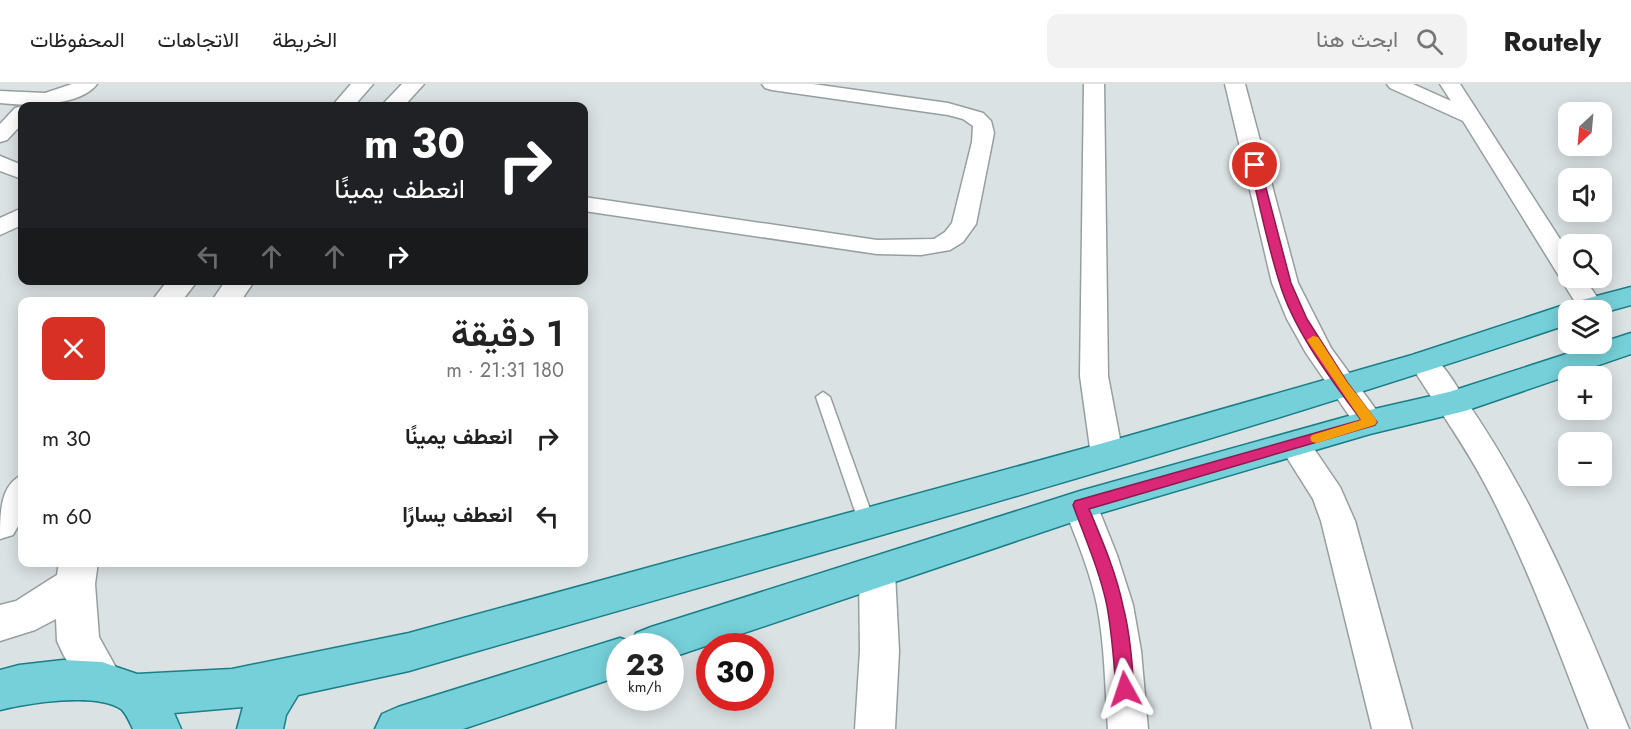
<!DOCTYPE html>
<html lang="ar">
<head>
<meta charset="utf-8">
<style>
  :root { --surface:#fff; --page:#f2f2f2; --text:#222; --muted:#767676; --line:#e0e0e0 }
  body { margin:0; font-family:Jost,Vazirmatn,sans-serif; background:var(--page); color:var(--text); direction:rtl; height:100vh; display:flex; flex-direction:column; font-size:22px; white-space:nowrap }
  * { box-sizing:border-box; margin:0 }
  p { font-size:20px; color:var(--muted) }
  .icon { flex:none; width:33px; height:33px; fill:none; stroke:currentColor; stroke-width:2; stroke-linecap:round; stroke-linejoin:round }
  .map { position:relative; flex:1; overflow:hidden; direction:ltr }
  .sheet { position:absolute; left:18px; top:213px; width:570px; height:270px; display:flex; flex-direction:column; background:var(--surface); border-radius:12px; box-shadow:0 3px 15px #0003; direction:rtl }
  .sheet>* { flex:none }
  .top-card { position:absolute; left:18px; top:18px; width:570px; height:183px; border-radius:12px; box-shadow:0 3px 15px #0003; direction:rtl; background:#202124; color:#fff; overflow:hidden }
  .needle { width:39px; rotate:206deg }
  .buttons { position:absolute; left:1558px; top:18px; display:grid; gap:12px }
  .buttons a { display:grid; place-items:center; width:54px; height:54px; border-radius:12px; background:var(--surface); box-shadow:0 3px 15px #0003; font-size:30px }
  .speed { position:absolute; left:606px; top:549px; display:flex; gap:12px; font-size:30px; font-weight:700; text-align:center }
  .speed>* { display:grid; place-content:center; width:78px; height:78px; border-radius:50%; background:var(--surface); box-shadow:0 3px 15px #0003; line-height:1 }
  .speed small { font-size:15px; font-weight:400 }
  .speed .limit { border:9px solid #d22; background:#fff; color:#111 }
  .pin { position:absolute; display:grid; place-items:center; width:51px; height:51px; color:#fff; margin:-26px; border:3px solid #fff; border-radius:50%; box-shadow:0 2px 6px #0007 }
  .me { position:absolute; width:66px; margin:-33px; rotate:355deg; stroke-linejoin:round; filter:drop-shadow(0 0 4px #0008) }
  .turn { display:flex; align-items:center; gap:21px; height:126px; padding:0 24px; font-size:27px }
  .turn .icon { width:78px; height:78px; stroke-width:2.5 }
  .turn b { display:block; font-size:42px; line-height:51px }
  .lanes { display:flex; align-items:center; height:57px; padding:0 24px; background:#0003; justify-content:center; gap:30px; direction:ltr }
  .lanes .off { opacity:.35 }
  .round { display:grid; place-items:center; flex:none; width:63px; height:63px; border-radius:12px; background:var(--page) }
  .summary { display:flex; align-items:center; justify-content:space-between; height:102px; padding:0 24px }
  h1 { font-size:36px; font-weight:600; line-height:45px }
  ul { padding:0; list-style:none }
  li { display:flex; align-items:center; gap:18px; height:78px; padding:0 24px }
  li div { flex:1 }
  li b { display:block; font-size:22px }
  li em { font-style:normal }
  header { display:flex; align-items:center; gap:36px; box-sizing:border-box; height:84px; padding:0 30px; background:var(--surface); border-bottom:2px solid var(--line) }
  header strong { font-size:28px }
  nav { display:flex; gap:33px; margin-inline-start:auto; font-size:21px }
  .search { width:420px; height:54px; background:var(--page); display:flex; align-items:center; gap:15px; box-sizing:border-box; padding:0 21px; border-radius:12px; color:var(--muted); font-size:22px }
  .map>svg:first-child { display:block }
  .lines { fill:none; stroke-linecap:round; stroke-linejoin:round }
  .service-casing { stroke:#979e9f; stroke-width:3 }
  .minor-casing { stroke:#979e9f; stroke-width:3 }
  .secondary-casing { stroke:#979e9f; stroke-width:3 }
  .primary-casing { stroke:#1a7e87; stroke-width:3 }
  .service { fill:#fff; fill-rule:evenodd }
  .minor { fill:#fff; fill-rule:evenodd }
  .secondary { fill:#fff; fill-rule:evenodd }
  .primary { fill:#76d0d9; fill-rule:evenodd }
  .route { fill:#db2777; stroke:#8e194d; stroke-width:1.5 }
  .slow { fill:#f59e0b }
</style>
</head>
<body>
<header>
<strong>Routely</strong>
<div class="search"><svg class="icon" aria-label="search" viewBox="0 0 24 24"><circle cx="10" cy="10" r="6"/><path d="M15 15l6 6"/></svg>ابحث هنا</div>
<nav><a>الخريطة</a><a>الاتجاهات</a><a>المحفوظات</a></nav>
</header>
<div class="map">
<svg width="1631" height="645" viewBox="0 0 1631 645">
  <rect width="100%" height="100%" fill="#dbe2e3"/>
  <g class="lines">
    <g class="service-casing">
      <path id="service" d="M823 308 830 313 875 439 873 444 867 446 861 444 859 439 816 313Z"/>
    </g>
    <g class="minor-casing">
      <path id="minor" d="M72 0H97C80 23 25 22 0 19V7L45 9Z
        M762 0H813L948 19 983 29 991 37 994 49 976 140 963 158 950 166 921 171 877 170 584 127V113L877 156 934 155 945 148 952 139 972 58 973 42 963 35 948 31 772 6 765 4Z
        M1084 0H1104L1108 292 1123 371 1118 379 1107 383 1096 379 1091 371 1080 292Z
        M1225 0H1245L1298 199 1331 264 1385 338 1381 346 1370 349 1359 346 1306 269 1287 235 1272 199Z
        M1387 0H1413L1451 17 1440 0H1460L1569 169V194H1584L1604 223 1602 226H1580L1463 37 1390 4Z
        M22 22H24L22 40 7 56 0 58V40L15 24Z
        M0 72 22 81V95L0 87Z
        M22 124V141L0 151V134Z
        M1423 268C1442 274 1454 299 1465 315 1536 417 1582 531 1629 645H1589C1557 563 1527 480 1486 402 1463 358 1434 319 1409 278L1413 271Z
        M1295 349 1306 353 1340 403 1355 437 1412 645H1372L1321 437 1313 415 1279 361 1284 353Z
        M1080 408 1092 412 1097 421 1117 471 1133 521 1141 567 1148 645H1108C1105 604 1105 562 1097 521 1090 487 1076 454 1063 421L1068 412Z
        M877 474 890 478 895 489 899 567 895 645H855L860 567 859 489 864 478Z"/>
    </g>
    <g class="secondary-casing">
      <path id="secondary" d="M351 0H373L354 22H332Z
        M402 0H424L404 22H381Z
        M168 196H198L181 218H151Z
        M226 196H255L240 218H211Z
        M22 391V435L13 451 0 455C0 429 0 401 22 391Z
        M59 478H98L95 500 99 553 124 598 117 612 102 618 87 612 63 570 57 557 56 535 35 546 0 557V521L16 517 52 494 57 491Z"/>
    </g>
    <g class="primary-casing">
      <path id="primary" d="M1631 203V221L1602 229V226H1569V240C1187 369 796 474 409 587L298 611 286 631 283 645H237L243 623 174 629 181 645H133C130 639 126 629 121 625 96 608 28 619 0 626V586L19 581 63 576 102 578 137 590 232 585 409 549 1107 358 1412 271 1570 219Z
        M1631 249V270L1465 327 1370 350 1084 434 670 574V562H620V592L463 645H375L382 630 398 623 620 554 632 558 636 549 651 543 1080 407 1370 326 1449 308Z"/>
    </g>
    <use href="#service" class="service"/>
    <use href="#minor" class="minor"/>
    <use href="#secondary" class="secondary"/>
    <use href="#primary" class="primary"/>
  </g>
  <path class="route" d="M1255 78 1260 81 1291 199 1307 235 1347 298 1377 338 1375 341 1089 425C1102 456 1116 488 1123 522 1130 549 1132 577 1134 605L1132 611 1125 614 1119 611 1116 605C1114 577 1112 550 1107 522 1100 488 1085 454 1073 421L1075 417 1361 336C1331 295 1293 246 1279 197 1267 159 1259 119 1250 81Z"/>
  <path class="slow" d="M1313 252 1318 253 1347 298 1375 334 1377 338 1375 341 1317 359 1312 358 1310 354 1312 351 1361 336 1307 256Z"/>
</svg>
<div class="buttons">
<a><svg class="needle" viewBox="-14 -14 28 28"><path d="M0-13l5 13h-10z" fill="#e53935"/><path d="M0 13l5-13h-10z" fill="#767676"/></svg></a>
<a><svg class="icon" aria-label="sound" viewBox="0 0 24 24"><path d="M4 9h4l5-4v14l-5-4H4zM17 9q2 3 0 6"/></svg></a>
<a><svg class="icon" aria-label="search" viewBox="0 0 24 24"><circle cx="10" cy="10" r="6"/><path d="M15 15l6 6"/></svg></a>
<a><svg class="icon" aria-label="layers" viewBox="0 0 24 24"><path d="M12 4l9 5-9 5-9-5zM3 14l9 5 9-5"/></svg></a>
<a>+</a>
<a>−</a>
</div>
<div class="speed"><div>23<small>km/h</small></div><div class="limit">30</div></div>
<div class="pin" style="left:1255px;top:81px;background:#d93025"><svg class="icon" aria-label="arrive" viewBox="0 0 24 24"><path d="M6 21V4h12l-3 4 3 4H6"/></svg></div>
<svg class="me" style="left:1125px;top:605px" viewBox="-20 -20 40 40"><path d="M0-17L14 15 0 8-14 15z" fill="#db2777" stroke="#fff" stroke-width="4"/></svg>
<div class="top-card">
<div class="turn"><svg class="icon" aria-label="right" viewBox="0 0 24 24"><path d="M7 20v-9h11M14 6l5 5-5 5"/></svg><div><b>30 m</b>انعطف يمينًا</div></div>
<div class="lanes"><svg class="icon off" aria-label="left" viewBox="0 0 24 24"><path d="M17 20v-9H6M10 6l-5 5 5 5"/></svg><svg class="icon off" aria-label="ahead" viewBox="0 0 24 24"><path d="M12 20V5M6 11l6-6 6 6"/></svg><svg class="icon off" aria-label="ahead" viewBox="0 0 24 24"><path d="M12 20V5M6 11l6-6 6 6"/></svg><svg class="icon" aria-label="right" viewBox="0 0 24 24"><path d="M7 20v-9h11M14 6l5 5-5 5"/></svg></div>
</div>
<section class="sheet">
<div class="summary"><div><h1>1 دقيقة</h1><p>180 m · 21:31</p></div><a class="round" style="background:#d93025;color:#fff"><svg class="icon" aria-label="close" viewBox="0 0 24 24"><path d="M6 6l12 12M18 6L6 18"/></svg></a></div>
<ul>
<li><svg class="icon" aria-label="right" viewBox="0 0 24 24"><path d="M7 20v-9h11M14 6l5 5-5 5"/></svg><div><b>انعطف يمينًا</b></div><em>30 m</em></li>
<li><svg class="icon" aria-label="left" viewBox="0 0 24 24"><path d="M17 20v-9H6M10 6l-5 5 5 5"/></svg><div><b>انعطف يسارًا</b></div><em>60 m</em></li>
</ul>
</section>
</div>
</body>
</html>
